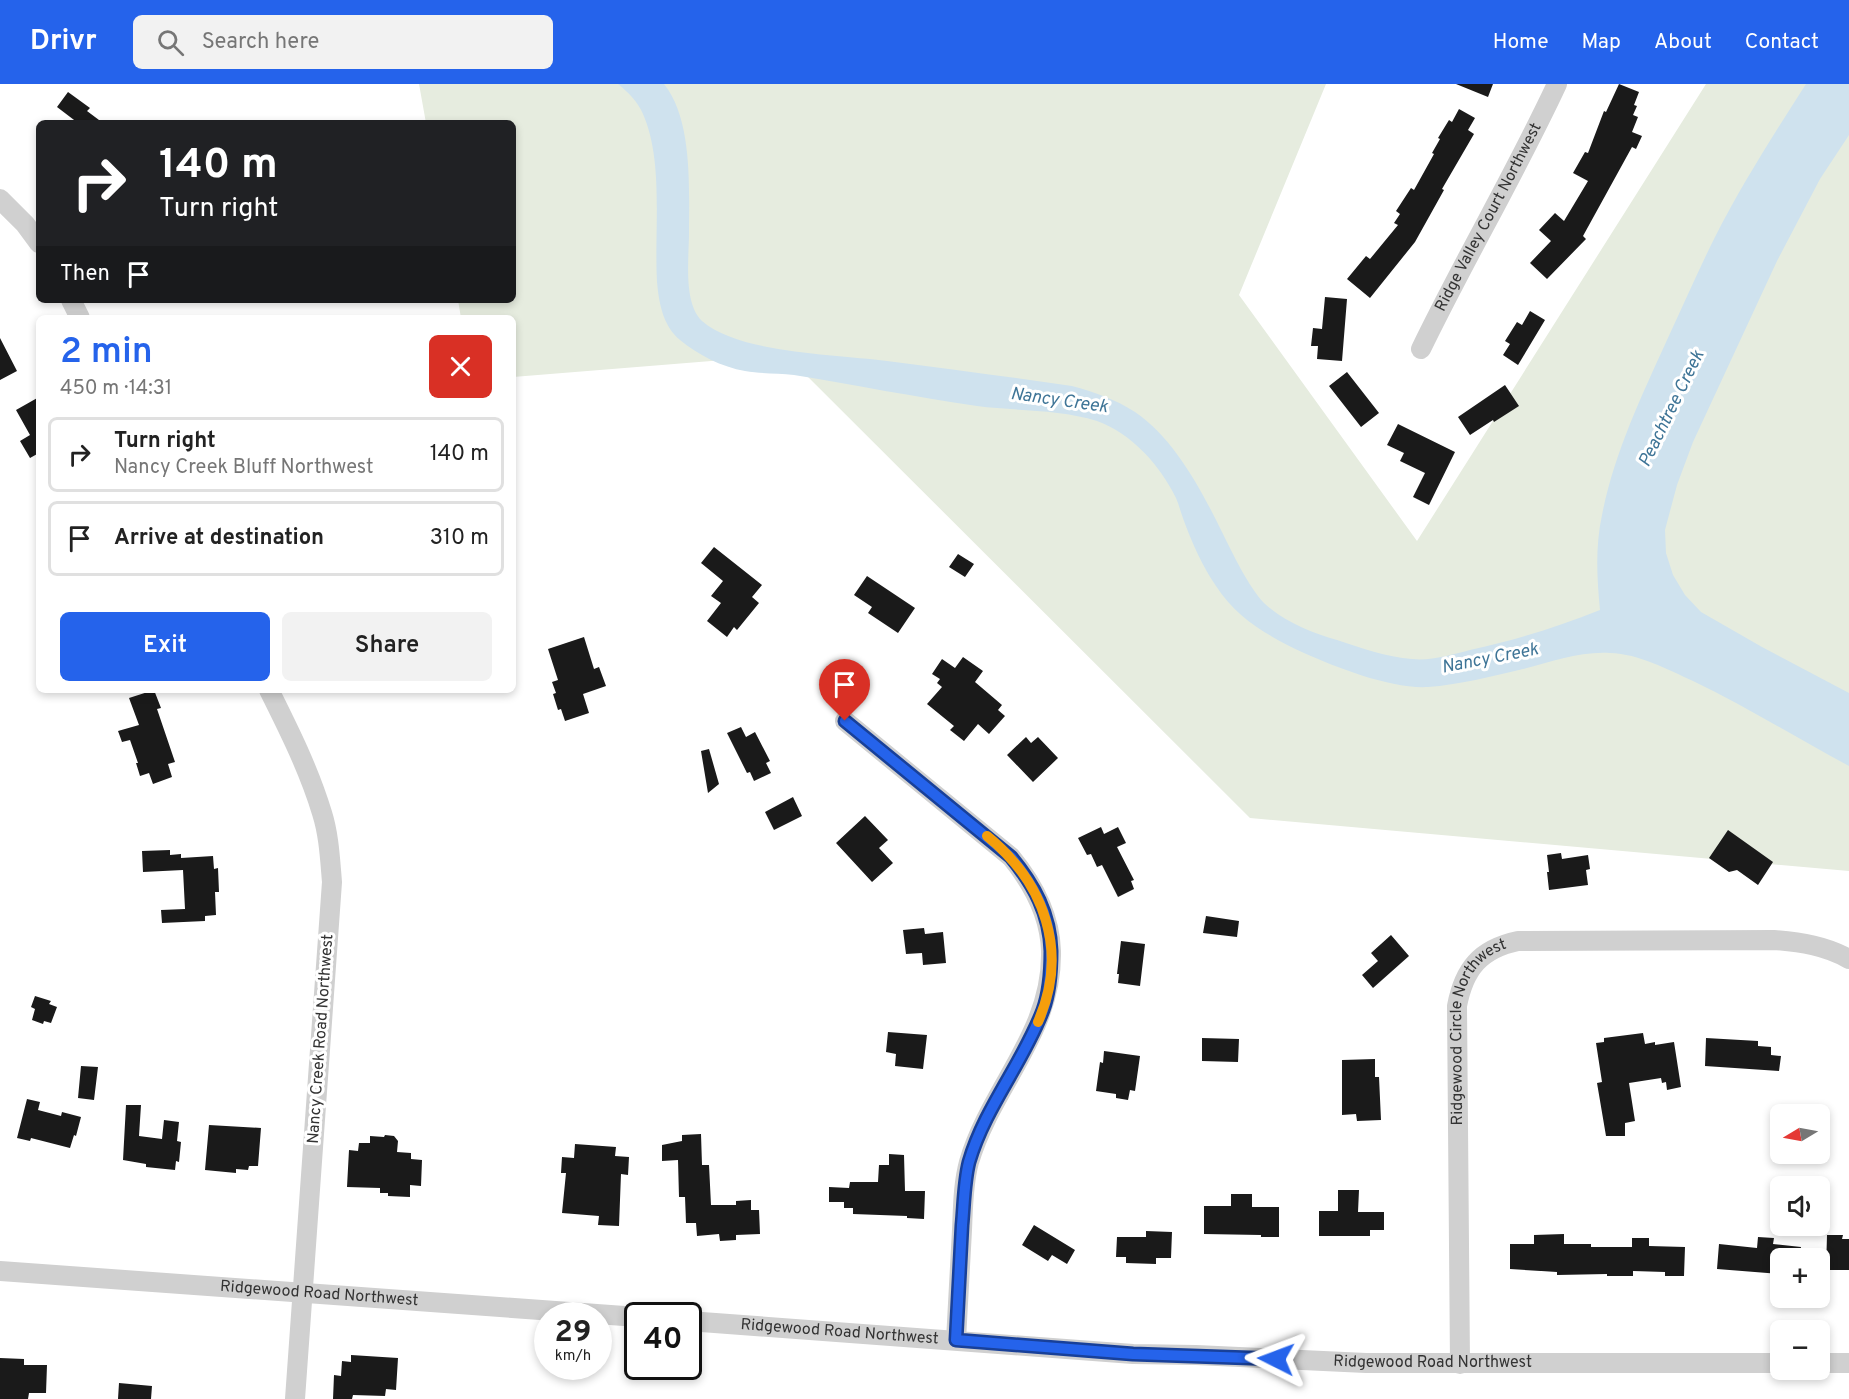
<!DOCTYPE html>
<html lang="en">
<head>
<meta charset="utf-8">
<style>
  :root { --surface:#fff; --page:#f2f2f2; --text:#222; --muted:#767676; --line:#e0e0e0; --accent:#2563eb }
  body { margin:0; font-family:Overpass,sans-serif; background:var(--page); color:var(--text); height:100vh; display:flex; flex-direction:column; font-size:22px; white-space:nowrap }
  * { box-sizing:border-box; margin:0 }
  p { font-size:20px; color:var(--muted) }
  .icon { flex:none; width:33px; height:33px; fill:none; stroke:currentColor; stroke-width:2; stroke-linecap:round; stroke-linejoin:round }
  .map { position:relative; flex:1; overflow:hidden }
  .panel { position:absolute; left:36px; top:231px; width:480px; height:378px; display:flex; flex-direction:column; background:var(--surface); border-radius:9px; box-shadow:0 3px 9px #0003 }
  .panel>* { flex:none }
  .guide { position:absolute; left:36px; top:36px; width:480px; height:183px; border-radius:9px; box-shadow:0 3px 9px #0003; background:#202124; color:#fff; overflow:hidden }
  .needle { width:39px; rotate:260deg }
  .tools { position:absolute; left:1770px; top:1020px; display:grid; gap:12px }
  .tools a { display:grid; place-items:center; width:60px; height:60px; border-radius:9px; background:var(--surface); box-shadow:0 3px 9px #0003; font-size:30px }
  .speed { position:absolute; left:534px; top:1218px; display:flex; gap:12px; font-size:30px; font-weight:700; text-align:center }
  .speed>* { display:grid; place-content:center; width:78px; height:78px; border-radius:50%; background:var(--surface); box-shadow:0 3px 9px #0003; line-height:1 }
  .speed small { font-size:15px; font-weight:400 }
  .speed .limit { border:3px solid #111; border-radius:9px; background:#fff; color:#111 }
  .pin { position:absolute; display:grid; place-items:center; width:51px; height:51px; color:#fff; margin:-62px -26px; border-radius:50% 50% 50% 0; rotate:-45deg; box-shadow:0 0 6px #0007 }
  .pin .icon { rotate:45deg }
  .me { position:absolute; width:66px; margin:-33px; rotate:273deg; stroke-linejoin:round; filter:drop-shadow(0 0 4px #0008) }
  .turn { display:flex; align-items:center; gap:21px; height:126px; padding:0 24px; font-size:27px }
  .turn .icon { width:78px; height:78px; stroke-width:2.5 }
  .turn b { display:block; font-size:42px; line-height:51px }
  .then { display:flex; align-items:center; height:57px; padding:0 24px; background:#0003; gap:12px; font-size:22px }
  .round { display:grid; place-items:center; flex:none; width:63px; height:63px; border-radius:9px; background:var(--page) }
  .headline { display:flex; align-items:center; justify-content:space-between; height:102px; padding:0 24px }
  h1 { font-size:36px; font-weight:600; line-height:45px; color:var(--accent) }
  .action { display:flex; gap:12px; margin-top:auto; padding:12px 24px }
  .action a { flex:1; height:69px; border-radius:9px; background:var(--accent); color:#fff; font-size:24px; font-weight:600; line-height:69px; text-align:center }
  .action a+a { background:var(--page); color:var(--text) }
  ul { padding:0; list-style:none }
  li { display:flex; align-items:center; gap:18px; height:75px; margin:0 12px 9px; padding:0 12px; border:3px solid var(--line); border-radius:9px }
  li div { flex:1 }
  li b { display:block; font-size:22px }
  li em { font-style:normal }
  header { display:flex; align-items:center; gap:36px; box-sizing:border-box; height:84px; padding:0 30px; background:var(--accent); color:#fff }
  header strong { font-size:28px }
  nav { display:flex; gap:33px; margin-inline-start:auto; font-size:21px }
  .search { width:420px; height:54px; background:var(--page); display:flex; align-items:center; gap:15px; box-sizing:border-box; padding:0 21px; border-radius:9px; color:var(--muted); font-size:22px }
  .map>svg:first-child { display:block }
  .green { fill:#e6ecdf }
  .water { fill:#cfe2ee }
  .building { fill:#1a1a1a }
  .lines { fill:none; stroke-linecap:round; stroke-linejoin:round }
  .minor { stroke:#d0d0d0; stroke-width:20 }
  .route-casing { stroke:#184099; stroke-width:15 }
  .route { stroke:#2563eb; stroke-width:10 }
  .slow { stroke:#f59e0b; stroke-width:10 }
  .labels { text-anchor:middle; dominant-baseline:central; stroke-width:6; stroke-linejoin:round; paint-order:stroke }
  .street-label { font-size:16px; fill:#333; stroke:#fff }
  .water-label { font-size:18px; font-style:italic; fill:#3f7597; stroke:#fff }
</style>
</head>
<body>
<header>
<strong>Drivr</strong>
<div class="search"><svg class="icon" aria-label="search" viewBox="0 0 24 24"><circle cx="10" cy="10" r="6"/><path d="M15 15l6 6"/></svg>Search here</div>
<nav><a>Home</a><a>Map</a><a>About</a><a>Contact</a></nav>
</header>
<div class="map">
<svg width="1849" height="1315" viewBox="0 0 1849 1315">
  <rect width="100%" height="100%" fill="#fff"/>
  <path class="green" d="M419 0H1326L1239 211 1417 457 1706 0H1849V787L1250 734 786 271 513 293V234H461L458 216H513V39H426Z"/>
  <path class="water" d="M618 0H664C693 36 689 105 689 149 689 174 683 219 702 237 740 270 837 270 887 277 949 285 1010 293 1072 302 1094 308 1115 315 1135 328 1174 354 1202 407 1222 448 1233 470 1248 502 1264 519 1283 537 1312 549 1337 556 1361 564 1386 573 1412 575 1431 577 1451 571 1470 566 1515 556 1558 543 1600 526 1597 495 1595 463 1602 431 1614 370 1641 313 1667 256 1683 222 1698 187 1715 153 1742 100 1774 50 1806 0H1849V51L1820 95 1777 177 1693 358 1677 401 1665 446 1666 469 1673 491 1685 511 1701 528 1762 563 1849 609V682C1797 654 1747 623 1693 597 1667 585 1639 570 1610 569 1581 567 1551 578 1523 585 1493 592 1458 601 1428 603 1391 605 1338 584 1304 569 1270 553 1237 535 1216 502 1203 483 1192 459 1184 437 1181 429 1179 421 1176 414 1160 381 1131 349 1097 337 1060 325 1015 327 977 322 915 313 855 301 794 291 778 289 761 290 745 287 722 283 698 271 680 256 663 242 659 219 657 198 654 146 664 78 643 30 638 18 628 8 618 0Z"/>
  <path class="building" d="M1456 0H1493L1488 13Z
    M1619 0 1639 8 1634 21 1637 22 1633 31 1638 33 1632 48 1642 52 1636 65 1632 63 1583 152 1586 155 1547 195 1530 179 1551 157 1539 146 1555 129 1564 137 1588 97 1573 89 1585 68 1588 69 1604 27 1606 28Z
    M68 8 90 24 87 27 103 39H78L57 23Z
    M1459 25 1475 34 1468 46 1474 50 1442 105 1444 106 1415 158 1370 214 1347 195 1366 172 1370 175 1398 141 1394 139 1400 130 1396 127 1411 104 1414 106 1434 70 1432 69 1440 55 1438 54 1449 36 1452 38Z
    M1325 213 1347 215 1342 277 1317 275 1318 262H1311L1313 244 1322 245Z
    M1530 227 1545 236 1518 281 1503 271 1510 260 1505 257 1517 238 1522 241Z
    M0 254 17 287 0 296Z
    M1347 288 1379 329 1361 343 1329 302Z
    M1505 301 1519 322 1494 338 1493 336 1470 351 1458 333Z
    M39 313V369L30 374 20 357 30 351 16 326Z
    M1398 340 1455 368 1429 421 1413 413 1425 389 1400 377 1404 369 1387 361Z
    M714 463 762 501 752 513 759 519 737 546 734 543 727 553 707 537 721 519 711 512 723 497 701 479Z
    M958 470 974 480 965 493 949 483Z
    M867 492 915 524 898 549 868 529 872 523 854 511Z
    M584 553 594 585 599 583 606 602 583 610 589 629 565 637 561 625 558 626 553 610 556 609 552 598 558 596 548 565Z
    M963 573 983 587 975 598 1002 621 998 626 1005 632 989 650 978 640 964 657 950 646 954 642 927 620 942 603 937 599 940 595 932 590 942 575 955 584Z
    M154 606 161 624 157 625 175 678 168 680 172 693 153 700 149 689 140 692 136 679H138L130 656 122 658 118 647 139 641 129 614Z
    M741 643 746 653 755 648 770 677 766 679 771 689 754 697 750 688 747 689 727 649Z
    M1026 653 1031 659 1038 653 1058 674 1033 698 1007 671Z
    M709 665 719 700 708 709 701 667Z
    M793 713 802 732 774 746 765 728Z
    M865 732 888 756 879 764 893 779 872 798 836 759Z
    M1101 743 1104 750 1118 743 1126 759 1117 763 1134 796 1131 797 1134 805 1118 813 1102 781 1097 783 1091 770 1087 771 1078 754Z
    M1728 746 1773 778 1758 801 1737 786 1729 788 1709 774Z
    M170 766V771L181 770V774L213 772 214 785 218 784 219 808H215L216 831 205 832V837L162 839 161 826 185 825 183 786 143 788 142 767Z
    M1561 769 1562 775 1588 771 1590 785 1586 786 1588 801 1549 806 1547 788H1549L1547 771Z
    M1206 832 1239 837 1237 853 1203 849Z
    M924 844 925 850 943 848 946 879 923 881 922 869 906 870 903 846Z
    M1391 851 1409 872 1373 904 1362 891 1378 877 1371 869Z
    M1121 857 1145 860 1140 902 1118 899 1119 890H1117Z
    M35 912 51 917 49 920 57 923 51 939 44 937 43 940 32 936 35 925 31 923Z
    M888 948 927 951 923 985 895 982 896 970 886 968Z
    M1643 949 1645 960 1655 958V961L1674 958 1681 1003 1667 1006 1666 998 1662 999 1661 994 1629 999 1635 1037 1625 1039V1052H1606L1597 999 1602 998 1596 959 1604 958V954Z
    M1202 954 1239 955 1238 978 1202 977Z
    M1706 954 1758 957V962L1771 963V971L1781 972 1779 987 1705 982Z
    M1104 967 1140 972 1135 1007 1130 1006 1128 1016 1116 1014V1010L1096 1007 1100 978 1103 979Z
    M1375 975V993H1379L1381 1036 1357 1037 1356 1030 1342 1031V976Z
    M81 982 98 983 94 1016 78 1014Z
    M27 1015 40 1018 38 1026 61 1032 62 1028 81 1033 76 1052 74 1051 70 1064 31 1054 30 1057 17 1054Z
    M126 1021H141L139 1052 162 1055 164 1036 179 1038 177 1057 181 1058 179 1078 176 1077 175 1086 146 1083V1080L123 1076Z
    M209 1041 261 1044 258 1082H249L248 1086 236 1085V1089L205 1086Z
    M701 1050 702 1081H709L711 1121H736V1117L751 1116V1126H759L760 1150 736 1151V1156L720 1157 719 1150 697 1152 696 1139H686L685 1113H679L678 1076 662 1077V1061L682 1057V1051Z
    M385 1051 394 1052 398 1057 397 1068 411 1069V1075L422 1076 421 1102 410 1101V1113L388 1112V1109H380V1104L347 1103 349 1066 358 1067 359 1059H370V1052L384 1053Z
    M575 1060 616 1063 615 1072 629 1073 628 1091 621 1090 619 1142 598 1141 599 1132 562 1129 566 1089H561L562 1073 574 1074Z
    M889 1070 904 1071 905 1107H925L924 1135 907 1134V1132L853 1130V1124H844V1118H829V1103L849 1104 850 1098H878L879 1081H889Z
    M1338 1106H1359L1358 1128H1384V1146H1370V1152H1319V1127H1338Z
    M1231 1110H1252V1123H1279V1153H1261V1151L1204 1150V1122H1231Z
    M1034 1141 1075 1166 1067 1180 1052 1171 1048 1177 1022 1161Z
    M1146 1147 1172 1148 1171 1174H1156V1180L1126 1179V1173H1116L1117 1153H1146Z
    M1564 1150V1160H1591V1163H1632V1154H1649V1162L1685 1163 1684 1192H1665V1188L1633 1187V1192H1607V1190L1557 1191V1188L1510 1185V1160H1534V1151Z
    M1827 1151H1843L1842 1155H1849V1186H1826Z
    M1758 1153 1774 1154 1773 1160 1801 1163 1800 1174H1780V1190L1717 1185 1719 1160 1757 1164Z
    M351 1271 398 1274 396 1306 386 1305 385 1312 353 1311 352 1315H333L334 1291 341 1292 342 1277 351 1278Z
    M0 1274 24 1275V1281H47L46 1309H29L28 1315H0Z
    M119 1299 152 1302 151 1315H118Z"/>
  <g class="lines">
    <g class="minor">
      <path d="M0 115 25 140 39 159"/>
      <path d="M71 216 80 234"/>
      <path id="s1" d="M1421 265C1464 176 1515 90 1557 0"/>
      <path d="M269 606C289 646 309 686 322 729 329 751 330 775 332 798L295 1315"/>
      <path d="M845 637 1011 773C1034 801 1050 831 1051 867 1053 949 991 1003 969 1078 963 1100 963 1124 962 1146 960 1183 958 1219 956 1256"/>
      <path id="s2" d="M0 1187 638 1233"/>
      <path id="s3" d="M688 1237 1133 1270 1196 1271 1366 1279H1780"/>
      <path d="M1820 1279H1849"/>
      <path id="s4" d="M1460 1280 1457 922C1464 885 1480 865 1518 857L1774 856C1801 858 1826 862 1849 875"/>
    </g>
  </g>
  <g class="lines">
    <g class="route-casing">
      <path id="route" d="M845 637 1011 773C1034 801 1050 830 1051 867 1051 887 1050 907 1043 926 1023 979 985 1023 969 1078 964 1098 964 1120 962 1141 960 1180 958 1218 956 1256L1133 1270 1276 1275"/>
    </g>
    <use href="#route" class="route"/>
    <path class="slow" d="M987 752C1045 799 1069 868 1038 938"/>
  </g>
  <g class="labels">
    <g class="street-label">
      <text stroke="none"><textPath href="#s1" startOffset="148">Ridge Valley Court Northwest</textPath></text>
      <text stroke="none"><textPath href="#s4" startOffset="340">Ridgewood Circle Northwest</textPath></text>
      <text transform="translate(321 955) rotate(-86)">Nancy Creek Road Northwest</text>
      <text stroke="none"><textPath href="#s2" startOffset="320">Ridgewood Road Northwest</textPath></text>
      <text stroke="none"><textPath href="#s3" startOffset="152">Ridgewood Road Northwest</textPath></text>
      <text stroke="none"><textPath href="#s3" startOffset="746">Ridgewood Road Northwest</textPath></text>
    </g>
    <g class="water-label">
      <text transform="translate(1059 317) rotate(8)">Nancy Creek</text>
      <text transform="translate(1672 325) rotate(-64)">Peachtree Creek</text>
      <text transform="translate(1490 575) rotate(-11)">Nancy Creek</text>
    </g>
  </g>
</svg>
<div class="tools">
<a><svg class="needle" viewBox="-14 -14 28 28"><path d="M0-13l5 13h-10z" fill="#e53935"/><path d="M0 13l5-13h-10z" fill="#767676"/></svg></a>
<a><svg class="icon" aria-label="sound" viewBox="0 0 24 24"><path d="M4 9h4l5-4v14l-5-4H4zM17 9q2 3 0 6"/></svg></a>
<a>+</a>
<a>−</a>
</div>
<div class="speed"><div>29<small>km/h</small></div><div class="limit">40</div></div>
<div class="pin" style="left:845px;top:637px;background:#d93025"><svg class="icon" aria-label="arrive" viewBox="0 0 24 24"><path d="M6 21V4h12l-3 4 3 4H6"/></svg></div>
<svg class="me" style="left:1276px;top:1275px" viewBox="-20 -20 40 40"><path d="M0-17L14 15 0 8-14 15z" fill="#2563eb" stroke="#fff" stroke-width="4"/></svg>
<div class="guide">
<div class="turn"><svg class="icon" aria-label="right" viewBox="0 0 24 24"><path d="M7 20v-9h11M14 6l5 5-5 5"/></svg><div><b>140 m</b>Turn right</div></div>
<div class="then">Then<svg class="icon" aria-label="arrive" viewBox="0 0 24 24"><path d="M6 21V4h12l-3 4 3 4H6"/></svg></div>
</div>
<section class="panel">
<div class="headline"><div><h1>2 min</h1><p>450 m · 14:31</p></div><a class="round" style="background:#d93025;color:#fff"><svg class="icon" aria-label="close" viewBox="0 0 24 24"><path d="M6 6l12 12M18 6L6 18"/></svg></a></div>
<ul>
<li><svg class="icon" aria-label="right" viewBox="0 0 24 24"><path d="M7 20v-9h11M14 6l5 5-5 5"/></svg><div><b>Turn right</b><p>Nancy Creek Bluff Northwest</p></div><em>140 m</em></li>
<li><svg class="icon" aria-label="arrive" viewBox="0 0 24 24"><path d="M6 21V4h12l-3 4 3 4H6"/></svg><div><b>Arrive at destination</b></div><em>310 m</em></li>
</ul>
<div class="action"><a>Exit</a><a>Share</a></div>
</section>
</div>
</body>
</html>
